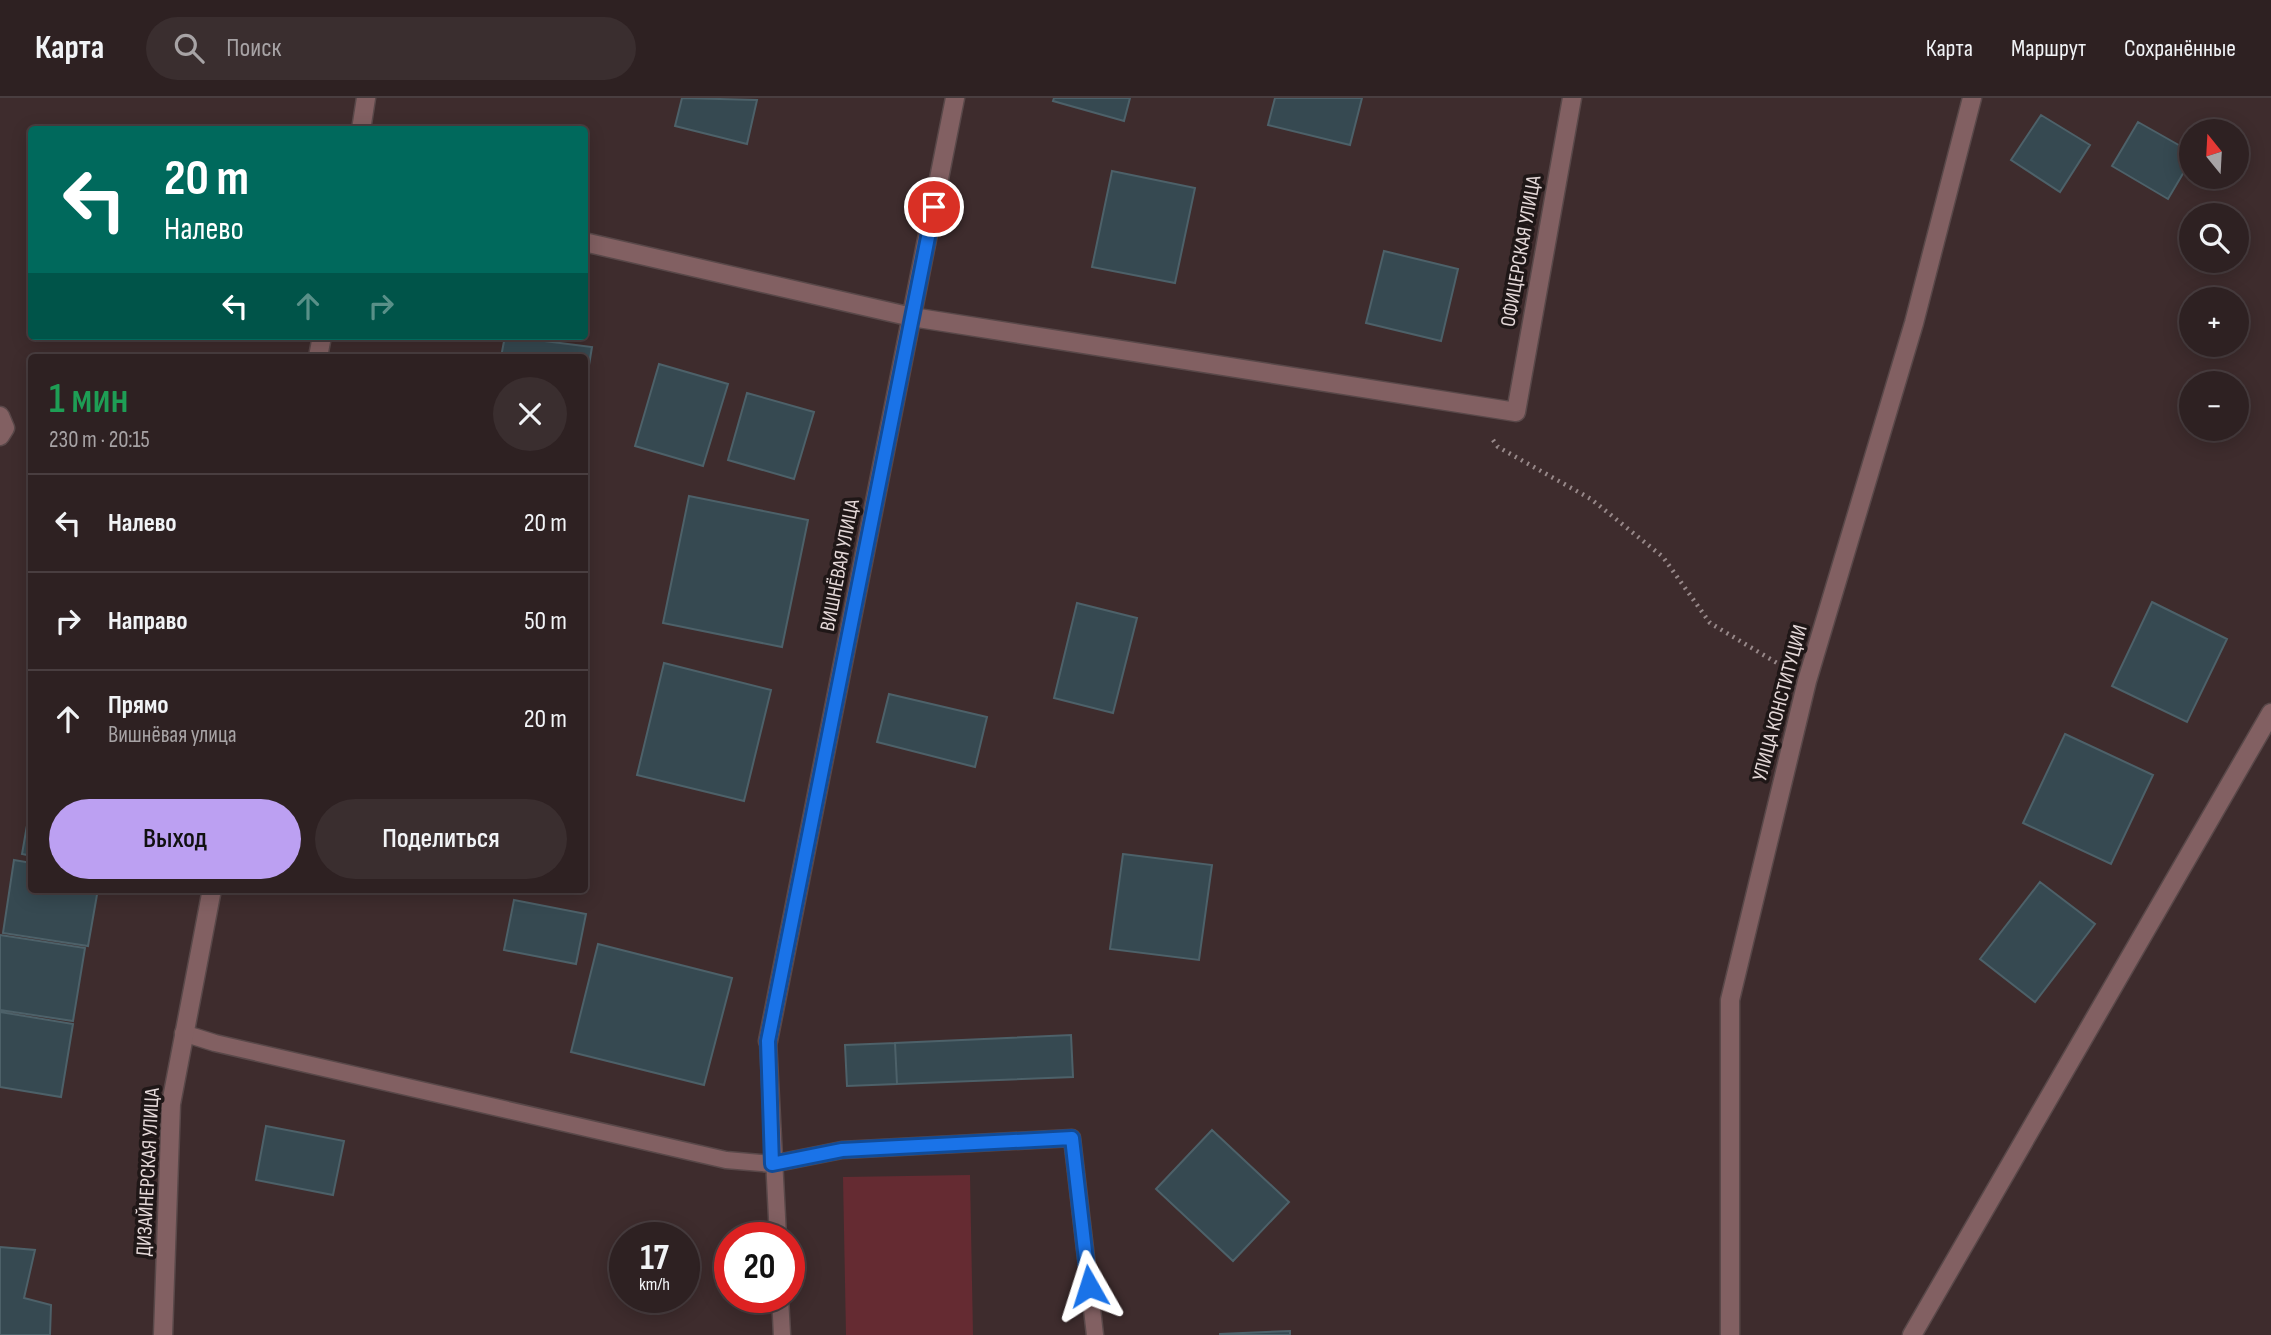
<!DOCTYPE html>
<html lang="ru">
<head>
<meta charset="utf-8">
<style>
  :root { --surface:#2e2122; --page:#3a2e2f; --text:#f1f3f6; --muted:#a7a3a5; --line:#493e40; --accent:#bca0f2 }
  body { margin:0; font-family:"Sofia Sans Condensed",sans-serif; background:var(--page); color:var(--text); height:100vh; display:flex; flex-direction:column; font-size:26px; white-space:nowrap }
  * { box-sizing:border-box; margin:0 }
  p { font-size:23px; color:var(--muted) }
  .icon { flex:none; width:38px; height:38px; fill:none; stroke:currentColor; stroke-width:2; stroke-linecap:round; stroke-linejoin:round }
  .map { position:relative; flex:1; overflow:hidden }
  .drawer { position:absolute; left:28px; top:256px; width:560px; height:539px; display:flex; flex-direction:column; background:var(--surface); border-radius:7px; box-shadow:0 4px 18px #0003,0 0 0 2px var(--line) }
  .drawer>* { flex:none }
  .banner { position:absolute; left:28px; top:28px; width:560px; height:214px; border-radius:7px; box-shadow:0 4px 18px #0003,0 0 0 2px var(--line); background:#00695c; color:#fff; overflow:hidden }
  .needle { width:46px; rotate:342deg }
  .buttons { position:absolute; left:2179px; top:21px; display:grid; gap:14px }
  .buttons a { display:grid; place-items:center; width:70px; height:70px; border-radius:50%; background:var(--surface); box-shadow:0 4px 18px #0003,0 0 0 2px var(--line); font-size:35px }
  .speed { position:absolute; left:609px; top:1124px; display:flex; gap:14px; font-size:35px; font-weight:700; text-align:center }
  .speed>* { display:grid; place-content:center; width:91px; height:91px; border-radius:50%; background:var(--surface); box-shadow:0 4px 18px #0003,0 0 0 2px var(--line); line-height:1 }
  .speed small { font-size:18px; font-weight:400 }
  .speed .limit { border:10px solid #d22; background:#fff; color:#111 }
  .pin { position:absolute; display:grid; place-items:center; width:60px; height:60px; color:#fff; margin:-30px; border:4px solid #fff; border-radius:50%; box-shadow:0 2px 7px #0007 }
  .me { position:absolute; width:77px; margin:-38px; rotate:354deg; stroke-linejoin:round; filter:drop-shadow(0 0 5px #0008) }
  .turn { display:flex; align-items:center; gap:24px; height:147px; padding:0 21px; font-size:32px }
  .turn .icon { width:91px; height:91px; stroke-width:2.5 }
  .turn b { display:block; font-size:49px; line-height:60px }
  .lanes { display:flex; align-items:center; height:66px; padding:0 21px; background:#0003; justify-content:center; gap:35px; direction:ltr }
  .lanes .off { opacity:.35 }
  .round { display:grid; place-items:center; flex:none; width:74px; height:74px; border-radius:37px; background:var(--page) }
  .head { display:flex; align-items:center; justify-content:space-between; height:119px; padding:0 21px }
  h1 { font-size:42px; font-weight:600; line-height:52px; color:#1e9e55 }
  .primary-button { display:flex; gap:14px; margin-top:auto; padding:14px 21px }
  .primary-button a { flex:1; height:80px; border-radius:42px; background:var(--accent); color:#111; font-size:28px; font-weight:600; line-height:80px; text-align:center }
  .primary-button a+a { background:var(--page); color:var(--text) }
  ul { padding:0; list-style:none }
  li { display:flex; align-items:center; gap:21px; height:98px; padding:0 21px; border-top:2px solid var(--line) }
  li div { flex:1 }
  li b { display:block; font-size:26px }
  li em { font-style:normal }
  header { display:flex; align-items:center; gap:42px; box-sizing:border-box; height:98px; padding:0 35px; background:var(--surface); border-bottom:2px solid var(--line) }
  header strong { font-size:33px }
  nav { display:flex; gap:38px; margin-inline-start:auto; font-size:24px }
  .search { width:490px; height:63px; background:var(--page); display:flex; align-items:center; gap:18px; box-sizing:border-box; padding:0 24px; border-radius:38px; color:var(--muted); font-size:26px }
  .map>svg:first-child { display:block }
  .green { fill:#652b32 }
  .building { fill:#364951; stroke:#4d6169; stroke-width:2 }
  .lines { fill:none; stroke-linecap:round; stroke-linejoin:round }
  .service-casing { stroke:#594849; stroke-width:19 }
  .minor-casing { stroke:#594849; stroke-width:21 }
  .path { stroke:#978889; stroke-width:4.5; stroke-dasharray:2 5; stroke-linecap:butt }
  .service { stroke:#826062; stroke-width:16 }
  .minor { stroke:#826062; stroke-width:18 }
  .route-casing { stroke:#114b97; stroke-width:18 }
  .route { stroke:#1a73e8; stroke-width:12 }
  .labels { text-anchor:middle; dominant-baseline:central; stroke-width:7; stroke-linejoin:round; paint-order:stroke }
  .street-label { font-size:21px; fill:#e5d9d9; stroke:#1f1717 }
</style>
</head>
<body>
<header>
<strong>Карта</strong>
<div class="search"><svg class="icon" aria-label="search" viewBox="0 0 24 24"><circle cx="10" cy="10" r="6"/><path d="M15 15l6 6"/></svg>Поиск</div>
<nav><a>Карта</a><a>Маршрут</a><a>Сохранённые</a></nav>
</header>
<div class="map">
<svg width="2271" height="1237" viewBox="0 0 2271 1237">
  <rect width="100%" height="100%" fill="#3e2c2d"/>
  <path class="green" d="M970 1077 973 1237H846L843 1079Z"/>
  <path class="building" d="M682 0 757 2 747 46 675 28Z
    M1054 0H1130L1124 23 1053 3Z
    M1275 0H1362L1350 47 1268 27Z
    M2041 17 2090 47 2060 94 2011 62Z
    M2138 24 2191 54V62L2168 101 2112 68Z
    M1112 73 1195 90 1175 185 1092 169Z
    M1384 153 1458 171 1441 243 1366 225Z
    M505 238 592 249 584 297V259H501Z
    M659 266 728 286 703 368 635 348Z
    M747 295 814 314 794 381 728 362Z
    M689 398 808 422 782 549 663 525Z
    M2152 504 2227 541 2187 624 2112 588Z
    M1077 505 1137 520 1113 615 1054 600Z
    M664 565 771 592 744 703 637 677Z
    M889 596 987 619 975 669 877 644Z
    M2065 636 2153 677 2111 766 2023 725Z
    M32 699V758L22 756Z
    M1123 756 1212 767 1199 862 1110 851Z
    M14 762 32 765V791H98L88 848 3 835Z
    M2040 784 2095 826 2035 904 1980 861Z
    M514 802 586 816 576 866 504 852Z
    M0 837 85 850 73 923 0 912Z
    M598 846 732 880 704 987 571 954Z
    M0 914 73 926 61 999 0 989Z
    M1071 937 1073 979 897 986 895 945Z
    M895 945 897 986 847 988 845 947Z
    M266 1028 344 1043 333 1097 256 1082Z
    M1212 1032 1289 1104 1233 1163 1156 1091Z
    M0 1149 35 1152 24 1200 51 1207 50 1237H0Z
    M1290 1233V1237H1220V1236Z"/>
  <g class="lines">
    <g class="service-casing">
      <path id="service" d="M183 935 215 945 726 1062 772 1066 842 1052 1072 1040 1095 1237
        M768 943 778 1139
        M780 1199 782 1237"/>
    </g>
    <g class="minor-casing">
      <path id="minor" d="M361 32 366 0
        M584 144 912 219 1516 314 1572 0
        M318 259 322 238
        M0 318 5 330 0 338
        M768 943 955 0
        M163 1237 171 1006 212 791
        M1730 1237V902L1807 583 1914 225 1972 0
        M1912 1237 2271 615"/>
    </g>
    <path class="path" d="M1493 342 1498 349 1591 401 1663 459 1710 525 1782 568"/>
    <use href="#service" class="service"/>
    <use href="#minor" class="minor"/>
  </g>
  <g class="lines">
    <g class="route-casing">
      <path id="route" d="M934 109 768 943 772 1066 842 1052 1072 1040 1089 1188"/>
    </g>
    <use href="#route" class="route"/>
  </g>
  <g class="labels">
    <g class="street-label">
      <text transform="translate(1521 153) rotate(-80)">ОФИЦЕРСКАЯ УЛИЦА</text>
      <text transform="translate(840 467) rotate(-79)">ВИШНЁВАЯ УЛИЦА</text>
      <text transform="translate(1780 605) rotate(-75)">УЛИЦА КОНСТИТУЦИИ</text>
      <text transform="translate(148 1074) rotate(-87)">ДИЗАЙНЕРСКАЯ УЛИЦА</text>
    </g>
  </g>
</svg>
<div class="buttons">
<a><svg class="needle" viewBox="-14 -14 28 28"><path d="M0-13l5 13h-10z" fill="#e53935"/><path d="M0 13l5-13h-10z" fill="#a7a3a5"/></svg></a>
<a><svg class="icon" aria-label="search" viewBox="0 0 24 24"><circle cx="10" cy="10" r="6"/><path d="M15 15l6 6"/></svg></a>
<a>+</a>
<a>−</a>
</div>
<div class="speed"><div>17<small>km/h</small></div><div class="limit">20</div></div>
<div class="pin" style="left:934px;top:109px;background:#d93025"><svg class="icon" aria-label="arrive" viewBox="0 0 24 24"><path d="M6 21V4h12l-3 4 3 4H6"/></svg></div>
<svg class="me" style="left:1089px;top:1188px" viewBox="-20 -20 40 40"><path d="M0-17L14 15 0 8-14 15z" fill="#1a73e8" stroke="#fff" stroke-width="4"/></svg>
<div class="banner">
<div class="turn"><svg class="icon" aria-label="left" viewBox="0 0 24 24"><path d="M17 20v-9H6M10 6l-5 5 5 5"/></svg><div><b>20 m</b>Налево</div></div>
<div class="lanes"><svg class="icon" aria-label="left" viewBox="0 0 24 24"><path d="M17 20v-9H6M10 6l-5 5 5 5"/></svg><svg class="icon off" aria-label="ahead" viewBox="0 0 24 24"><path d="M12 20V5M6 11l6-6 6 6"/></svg><svg class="icon off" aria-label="right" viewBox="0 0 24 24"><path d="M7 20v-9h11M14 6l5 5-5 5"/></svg></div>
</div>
<section class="drawer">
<div class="head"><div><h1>1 мин</h1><p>230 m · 20:15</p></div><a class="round"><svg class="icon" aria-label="close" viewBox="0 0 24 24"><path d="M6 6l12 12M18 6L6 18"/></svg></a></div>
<ul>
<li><svg class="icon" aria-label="left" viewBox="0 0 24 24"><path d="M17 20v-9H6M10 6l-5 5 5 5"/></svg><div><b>Налево</b></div><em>20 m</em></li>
<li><svg class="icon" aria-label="right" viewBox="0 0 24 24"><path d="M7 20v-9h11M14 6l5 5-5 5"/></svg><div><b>Направо</b></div><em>50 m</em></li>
<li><svg class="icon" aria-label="ahead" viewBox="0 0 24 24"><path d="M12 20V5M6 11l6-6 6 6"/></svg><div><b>Прямо</b><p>Вишнёвая улица</p></div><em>20 m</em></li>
</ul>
<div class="primary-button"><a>Выход</a><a>Поделиться</a></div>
</section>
</div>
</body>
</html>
